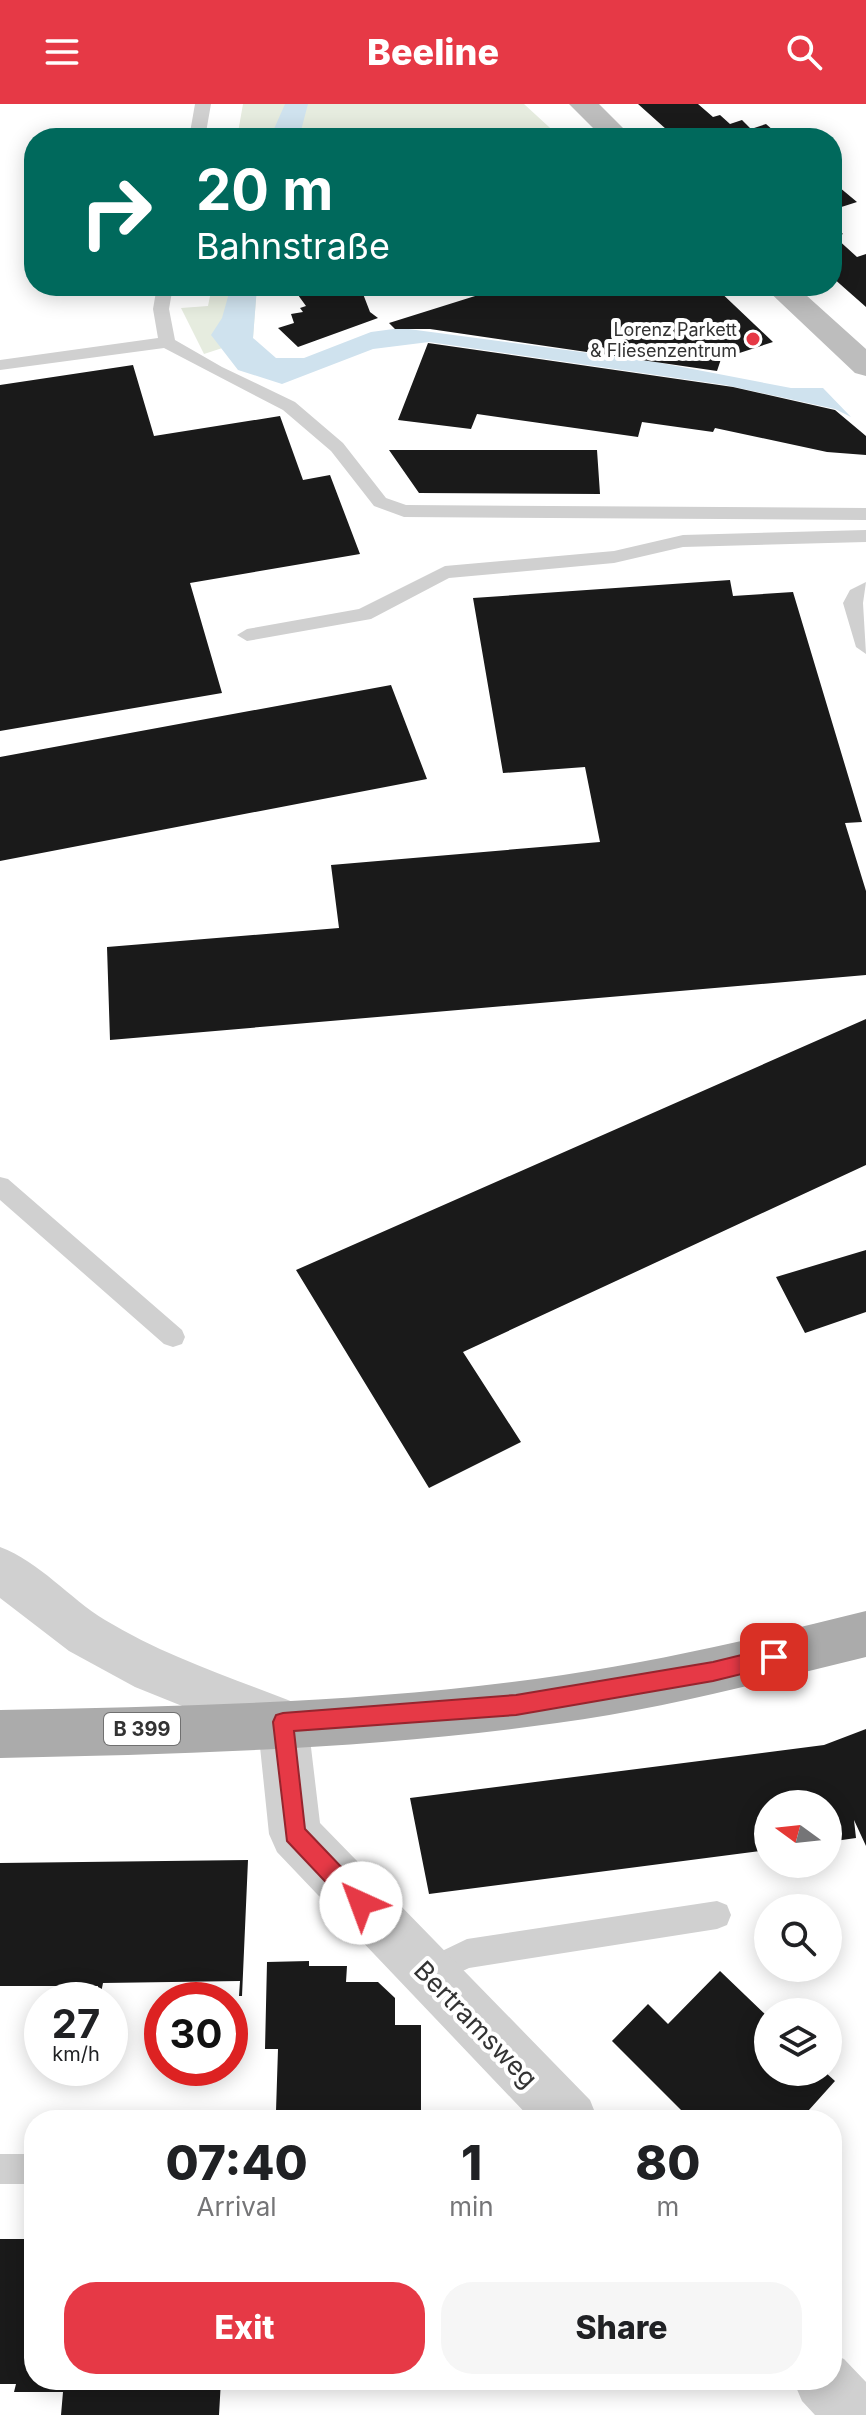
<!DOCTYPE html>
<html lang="en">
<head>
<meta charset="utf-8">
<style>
  :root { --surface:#fff; --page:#f6f6f6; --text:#202124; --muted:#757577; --accent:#e63946 }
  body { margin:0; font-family:Inter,sans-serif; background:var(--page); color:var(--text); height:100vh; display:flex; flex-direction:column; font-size:30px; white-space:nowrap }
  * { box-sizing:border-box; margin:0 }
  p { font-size:26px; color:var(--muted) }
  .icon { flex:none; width:44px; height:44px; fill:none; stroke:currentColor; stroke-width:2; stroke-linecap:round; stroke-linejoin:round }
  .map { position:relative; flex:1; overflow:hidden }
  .sheet { position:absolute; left:24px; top:2006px; width:818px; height:280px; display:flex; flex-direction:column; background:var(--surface); border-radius:32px; box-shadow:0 4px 20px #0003 }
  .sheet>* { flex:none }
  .banner { position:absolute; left:24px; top:24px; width:818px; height:168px; border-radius:32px; box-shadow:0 4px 20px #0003; background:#00695c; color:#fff; overflow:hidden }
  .needle { width:52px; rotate:285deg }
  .fabs { position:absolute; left:754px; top:1686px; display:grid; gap:16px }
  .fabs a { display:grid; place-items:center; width:88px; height:88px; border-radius:50%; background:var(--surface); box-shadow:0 4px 20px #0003; font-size:40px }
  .speed { position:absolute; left:24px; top:1878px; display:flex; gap:16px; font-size:40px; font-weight:700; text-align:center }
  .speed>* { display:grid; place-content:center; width:104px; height:104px; border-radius:50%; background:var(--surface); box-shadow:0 4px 20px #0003; line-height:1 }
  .speed small { font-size:20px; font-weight:400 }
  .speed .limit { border:12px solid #d22; background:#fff; color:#111 }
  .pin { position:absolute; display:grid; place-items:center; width:68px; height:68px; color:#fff; margin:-34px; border-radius:16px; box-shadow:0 4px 12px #0006 }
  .me { position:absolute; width:88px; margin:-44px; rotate:317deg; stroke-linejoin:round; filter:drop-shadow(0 0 6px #0008) }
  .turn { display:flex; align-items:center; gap:28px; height:168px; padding:0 40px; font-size:36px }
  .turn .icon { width:104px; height:104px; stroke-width:2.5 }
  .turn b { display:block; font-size:56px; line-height:68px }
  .eta { display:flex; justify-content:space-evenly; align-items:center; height:136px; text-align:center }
  .eta b { font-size:48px; font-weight:800; line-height:56px }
  .action { display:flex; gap:16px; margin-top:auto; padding:16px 40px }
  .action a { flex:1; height:92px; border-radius:32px; background:var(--accent); color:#fff; font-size:32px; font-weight:800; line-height:92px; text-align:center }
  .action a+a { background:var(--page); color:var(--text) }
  header { display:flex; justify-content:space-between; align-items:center; height:104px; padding:0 40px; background:var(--accent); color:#fff; font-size:36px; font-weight:800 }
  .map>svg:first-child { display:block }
  .green { fill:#e6ecdf }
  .water { fill:#cfe2ee }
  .building { fill:#1a1a1a }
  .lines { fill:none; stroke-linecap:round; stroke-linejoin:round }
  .lane { fill:#d0d0d0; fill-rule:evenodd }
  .street { fill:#d0d0d0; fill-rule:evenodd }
  .secondary { fill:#bdbdbd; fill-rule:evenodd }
  .primary { fill:#ababab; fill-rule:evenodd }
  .route { fill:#e63946; stroke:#96252e; stroke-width:2 }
  .poi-dot { fill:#e63946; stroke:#fff; stroke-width:3 }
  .labels { text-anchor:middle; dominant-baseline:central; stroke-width:8; stroke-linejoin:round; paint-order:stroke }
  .far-poi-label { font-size:18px; fill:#333; stroke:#fff; text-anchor:end }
  .shield { fill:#fff; stroke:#707070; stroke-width:2 }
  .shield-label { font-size:20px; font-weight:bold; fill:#333 }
  .near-street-label { font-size:26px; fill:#333; stroke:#fff }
</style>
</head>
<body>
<header><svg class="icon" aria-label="menu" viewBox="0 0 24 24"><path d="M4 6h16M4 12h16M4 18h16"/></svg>Beeline<svg class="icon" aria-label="search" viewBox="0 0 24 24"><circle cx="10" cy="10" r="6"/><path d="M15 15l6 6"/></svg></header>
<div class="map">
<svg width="866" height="2311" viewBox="0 0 866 2311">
  <rect width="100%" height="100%" fill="#fff"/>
  <path class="green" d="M243 0H524L561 34H237Z
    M212 182H257L253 234 204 250 181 204 208 202Z"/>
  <path class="water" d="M285 0H308L299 34H270Z
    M231 182H257L253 234 276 254H304L371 228 401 224 656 258 791 284H823L851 313 835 305 725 281 429 238 373 245 282 280 238 266 211 231 222 214Z"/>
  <path class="building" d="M638 0H698L713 13 720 11 730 20 742 16 751 25 766 20 774 27 759 34H676Z
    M839 83 857 98 832 106V85Z
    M832 120 843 130 835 133 857 153 866 150V203L832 173Z
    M276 182H360L370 208 378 214 298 243 278 224 294 219 291 210 303 208 300 204 306 202 298 191 274 190Z
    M507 182H714L773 238 721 255 717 267 430 225H395L389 219Z
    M428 239 733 283 835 306 866 332V351L827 348 715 324 713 328 642 318 638 333 477 310 471 325 398 316Z
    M133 261 154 332 280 312 303 376 330 371 360 450 190 479 222 589 0 627V281Z
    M389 346H597L600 390 419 389Z
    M730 476 733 492 793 488 862 718 845 719 866 787V871L110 936 107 843 339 824 331 761 600 738 585 663 503 669 473 494Z
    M391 581 427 675 0 757V653Z
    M866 915V1061L463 1248 521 1338 429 1384 296 1166Z
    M866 1146V1208L805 1229 776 1173Z
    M866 1625V1742L854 1716 856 1734 828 1738V1700H768V1746L429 1790 410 1694 824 1641Z
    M248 1756 242 1892H239L240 1877 103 1879 100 1894H97L98 1882H0V1759Z
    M309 1857V1862H347L346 1878H378L395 1894V1921H421V2006L446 2007V2016H261V2008L276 2007 278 1945H265L267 1858Z
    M720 1867 768 1913V1968H825L835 1977 800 2016H691L612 1937 648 1900 668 1920Z
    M0 2135H34V2276H221L219 2311H61L63 2288H14L16 2280H0Z"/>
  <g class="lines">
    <path class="lane" d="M195 0H211L205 34H189Z
      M157 182H173L169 205 175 236 222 263 295 298 343 339 386 394 406 401 866 404V416L404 413 374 402 331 347 283 306 164 244 0 266V256L158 234 153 205Z
      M866 426V438L683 443 614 459 449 474 371 515 247 537 237 531 247 525 359 505 445 462 614 447 683 431Z
      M866 478 863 499 866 550 856 543 843 499 850 486Z
      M0 1073 8 1075 182 1226 185 1233 182 1240 173 1243 164 1240 0 1096Z
      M717 1797 727 1801 731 1811 727 1821 717 1825 469 1864 427 1884 417 1879 412 1869 417 1859 467 1835Z
      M0 2050H34V2080H0Z"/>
    <path class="street" d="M0 1443C40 1458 69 1494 105 1516 166 1553 235 1575 301 1601L308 1618 320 1719 590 1996 598 2016H532L277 1748 269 1730 259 1633 135 1583 69 1547 0 1494Z
      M832 2250 844 2255 866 2278V2311H815L802 2297 793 2276H832Z"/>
    <path class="secondary" d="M569 0H599L633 34H603Z
      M763 182H796L866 245V272L855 269Z"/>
    <path class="primary" d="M866 1507V1553C764 1578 662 1605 557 1619 373 1645 186 1650 0 1654V1606C188 1602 377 1599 563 1571 665 1556 766 1532 866 1507Z"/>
  </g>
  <path class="route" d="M774 1543 782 1546 785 1553 782 1560 713 1577 516 1611 294 1627 305 1725 369 1792 372 1799 369 1807 361 1810 353 1807 287 1737 273 1618 276 1611 283 1609 516 1591 713 1558Z"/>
  <circle class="poi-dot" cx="753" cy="235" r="8"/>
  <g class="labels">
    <g class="far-poi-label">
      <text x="737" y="225">Lorenz Parkett<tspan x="737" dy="21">&amp; Fliesenzentrum</tspan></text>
    </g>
    <rect class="shield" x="104" y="1609" width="76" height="32" rx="6"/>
    <g class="shield-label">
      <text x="142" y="1625">B 399</text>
    </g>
    <g class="near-street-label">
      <text transform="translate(476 1920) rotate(46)">Bertramsweg</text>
    </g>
  </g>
</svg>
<div class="fabs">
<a><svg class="needle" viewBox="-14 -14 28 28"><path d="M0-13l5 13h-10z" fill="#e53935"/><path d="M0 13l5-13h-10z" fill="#757577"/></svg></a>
<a><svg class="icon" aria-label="search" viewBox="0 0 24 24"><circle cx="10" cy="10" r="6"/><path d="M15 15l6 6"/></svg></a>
<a><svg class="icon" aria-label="layers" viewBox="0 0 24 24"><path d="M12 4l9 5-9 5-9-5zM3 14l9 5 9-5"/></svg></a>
</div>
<div class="speed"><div>27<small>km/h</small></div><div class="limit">30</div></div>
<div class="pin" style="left:774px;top:1553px;background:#d93025"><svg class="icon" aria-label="arrive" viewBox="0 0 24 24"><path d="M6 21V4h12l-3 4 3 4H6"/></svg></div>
<svg class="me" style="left:361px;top:1799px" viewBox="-20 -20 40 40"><circle r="19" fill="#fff"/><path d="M0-13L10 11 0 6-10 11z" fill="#e63946"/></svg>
<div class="banner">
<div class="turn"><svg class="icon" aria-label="right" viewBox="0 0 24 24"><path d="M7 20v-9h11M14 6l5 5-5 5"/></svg><div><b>20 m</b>Bahnstraße</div></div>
</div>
<section class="sheet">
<div class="eta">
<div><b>07:40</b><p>Arrival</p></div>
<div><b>1</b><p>min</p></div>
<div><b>80</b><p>m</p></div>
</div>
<div class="action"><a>Exit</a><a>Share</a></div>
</section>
</div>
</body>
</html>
